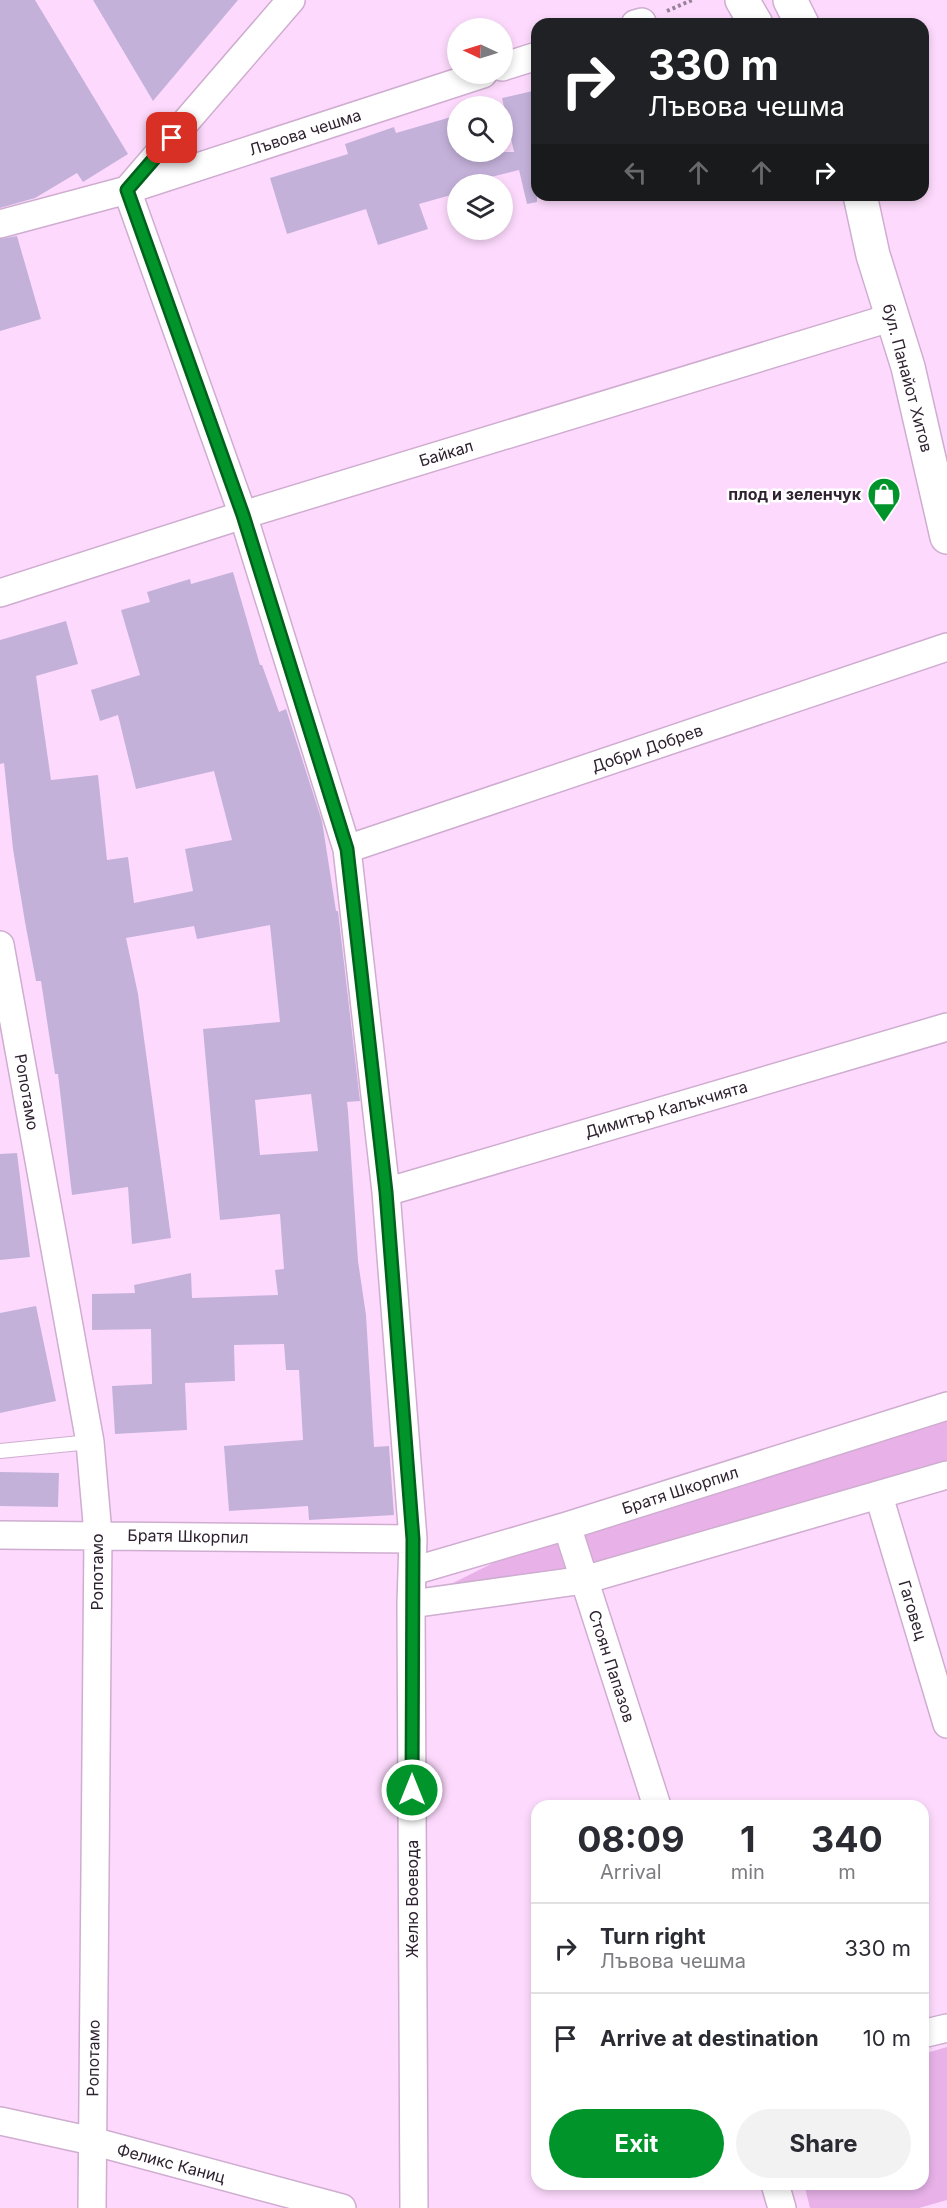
<!DOCTYPE html>
<html lang="en">
<head>
<meta charset="utf-8">
<style>
  :root { --surface:#fff; --page:#f2f2f3; --text:#2b2b33; --muted:#7c7c81; --line:#e1e1e2; --accent:#00942b }
  body { margin:0; font-family:Inter,sans-serif; background:var(--page); color:var(--text); height:100vh; display:flex; flex-direction:column; font-size:22px; white-space:nowrap }
  * { box-sizing:border-box; margin:0 }
  p { font-size:20px; color:var(--muted) }
  .icon { flex:none; width:33px; height:33px; fill:none; stroke:currentColor; stroke-width:2; stroke-linecap:round; stroke-linejoin:round }
  .map { position:relative; flex:1; overflow:hidden }
  .details { position:absolute; left:531px; top:1800px; width:398px; height:390px; display:flex; flex-direction:column; background:var(--surface); border-radius:18px; box-shadow:0 3px 9px #0003 }
  .details>* { flex:none }
  .hud { position:absolute; left:531px; top:18px; width:398px; height:183px; border-radius:18px; box-shadow:0 3px 9px #0003; background:#202124; color:#fff; overflow:hidden }
  .needle { width:39px; rotate:274deg }
  .buttons { position:absolute; left:447px; top:18px; display:grid; gap:12px }
  .buttons a { display:grid; place-items:center; width:66px; height:66px; border-radius:50%; background:var(--surface); box-shadow:0 3px 9px #0003; font-size:30px }
  .pin { position:absolute; display:grid; place-items:center; width:51px; height:51px; color:#fff; margin:-26px; border-radius:12px; box-shadow:0 3px 9px #0006 }
  .me { position:absolute; width:66px; margin:-33px; rotate:0deg; stroke-linejoin:round; filter:drop-shadow(0 0 4px #0008) }
  .turn { display:flex; align-items:center; gap:21px; height:126px; padding:0 18px; font-size:27px }
  .turn .icon { width:78px; height:78px; stroke-width:2.5 }
  .turn b { display:block; font-size:42px; line-height:51px }
  .lanes { display:flex; align-items:center; height:57px; padding:0 18px; background:#0003; justify-content:center; gap:30px; direction:ltr }
  .lanes .off { opacity:.35 }
  .eta { display:flex; justify-content:space-evenly; align-items:center; height:102px; text-align:center }
  .eta b { font-size:36px; font-weight:700; line-height:42px }
  .button { display:flex; gap:12px; margin-top:auto; padding:12px 18px }
  .button a { flex:1; height:69px; border-radius:36px; background:var(--accent); color:#fff; font-size:24px; font-weight:700; line-height:69px; text-align:center }
  .button a+a { background:var(--page); color:var(--text) }
  ul { padding:0; list-style:none }
  li { display:flex; align-items:center; gap:18px; height:90px; padding:0 18px; border-top:2px solid var(--line) }
  li div { flex:1 }
  li b { display:block; font-size:22px }
  li em { font-style:normal }
  .map>svg:first-child { display:block }
  .green { fill:#e8b2e9 }
  .building { fill:#c4b1da; fill-rule:evenodd }
  .lines { fill:none; stroke-linecap:round; stroke-linejoin:round }
  .service-casing { stroke:#cfadd0; stroke-width:16 }
  .minor-casing { stroke:#cfadd0; stroke-width:30 }
  .tertiary-casing { stroke:#cfadd0; stroke-width:36 }
  .path { stroke:#988099; stroke-width:4; stroke-dasharray:3 3; stroke-linecap:butt }
  .service { stroke:#fff; stroke-width:14 }
  .minor { stroke:#fff; stroke-width:27 }
  .tertiary { stroke:#fff; stroke-width:33 }
  .route-casing { stroke:#00601c; stroke-width:15 }
  .route { stroke:#00942b; stroke-width:10 }
  .labels { text-anchor:middle; dominant-baseline:central; stroke-width:5; stroke-linejoin:round; paint-order:stroke }
  .street-label { font-size:16px; fill:#2f2230; stroke:#fff }
  .poi-label { font-size:16px; font-weight:bold; fill:#2f2230; stroke:#fff; text-anchor:end }
</style>
</head>
<body>
<div class="map">
<svg width="947" height="2208" viewBox="0 0 947 2208">
  <rect width="100%" height="100%" fill="#fddafd"/>
  <path class="green" d="M947 1406V1475L584 1580 411 1604 567 1526Z
    M947 2047V2200L919 2208H810L804 2184H922L923 2054Z"/>
  <path class="building" d="M0 0H35L128 154 83 182 77 173 35 198 0 208Z
    M93 0H238L153 101Z
    M537 90V202L527 204 519 170 483 179 485 184H458V193L419 204 428 229 378 245 366 209 287 234 270 178 348 154 345 144 394 127 396 133 458 115V152H514L502 98Z
    M17 236 41 319 0 331V239Z
    M233 572 260 665H262L279 712 286 709 322 821 336 911H338L360 1101 347 1102 348 1111 358 1261 366 1315 374 1447 389 1446 394 1515 309 1520 308 1506 229 1511 224 1446 303 1440 299 1370H286L284 1344 234 1345 235 1381 185 1383 187 1430 115 1434 112 1386 152 1384 151 1329 92 1330V1294L135 1293 134 1285 191 1273 192 1298 278 1295 275 1270 284 1269 280 1214 220 1220 203 1029 280 1022 270 925 197 939 194 926 126 938 138 994 171 1238 132 1244 128 1187 72 1195 58 1074H55L41 981H36L25 922 13 849 4 763 0 764V640L66 621 78 664 36 676 51 780 98 775 107 860 128 857 134 903 193 891 185 849 232 840 214 771 136 789 118 715 100 721 91 690 140 675 121 610 150 602 147 592 190 579 191 584ZM311 1094 318 1151 260 1155 255 1100Z
    M17 1153 30 1257 0 1260V1154Z
    M36 1306 56 1401 0 1413V1313Z
    M0 1472 59 1473 58 1507 0 1506Z"/>
  <g class="lines">
    <g class="service-casing">
      <path id="service" d="M0 1451 90 1442"/>
    </g>
    <g class="minor-casing">
      <path id="minor" d="M291 0 127 190 243 515 347 849 386 1192 413 1539 411 1604 414 2208
        M635 24 642 22
        M502 67 537 56
        M0 224 127 190 483 74
        M0 593 243 515 893 317
        M347 849 947 647
        M0 945 90 1442 98 1534 92 2208
        M386 1192 947 1027
        M879 1496 947 1724
        M567 1526 657 1806
        M0 1535 413 1539
        M413 1571 567 1526 947 1406
        M411 1604 584 1580 947 1475
        M922 2034 947 2028
        M0 2121 92 2141 342 2208
        M775 2184 782 2208"/>
    </g>
    <g class="tertiary-casing">
      <path id="tertiary" d="M742 0 756 24
        M790 0 802 24
        M860 195 873 255 908 367 947 537"/>
    </g>
    <path class="path" d="M667 11 692 0"/>
    <use href="#service" class="service"/>
    <use href="#minor" class="minor"/>
    <use href="#tertiary" class="tertiary"/>
  </g>
  <g class="lines">
    <g class="route-casing">
      <path id="route" d="M172 138 127 190 243 515 347 849 386 1192 413 1539 412 1790"/>
    </g>
    <use href="#route" class="route"/>
  </g>
  <defs>
    <g id="shop-pin" transform="scale(1.725)"><path d="M0 17L-7.5 6A9.5 9.5 0 1 1 7.5 6Z" fill="#00942b" stroke="#fff"/><path d="M-5-2.5h2.3a2.7 3.5 0 0 1 5.4 0H5L5.5 6h-11ZM-1.5-2.5h3a1.5 2.3 0 0 0-3 0Z" fill="#fff"/></g>
  </defs>
  <g fill-rule="evenodd">
    <use href="#shop-pin" x="884" y="494"/>
  </g>
  <g class="labels">
    <g class="street-label">
      <text transform="translate(305 132) rotate(-18)">Лъвова чешма</text>
      <text transform="translate(908 378) rotate(75)">бул. Панайот Хитов</text>
      <text transform="translate(446 453) rotate(-17)">Байкал</text>
      <text transform="translate(647 748) rotate(-19)">Добри Добрев</text>
      <text transform="translate(27 1092) rotate(80)">Ропотамо</text>
      <text transform="translate(666 1109) rotate(-16)">Димитър Калъкчията</text>
      <text transform="translate(680 1490) rotate(-18)">Братя Шкорпил</text>
      <text transform="translate(188 1536) rotate(1)">Братя Шкорпил</text>
      <text transform="translate(97 1572) rotate(-90)">Ропотамо</text>
      <text transform="translate(913 1610) rotate(73)">Гаговец</text>
      <text transform="translate(612 1666) rotate(72)">Стоян Папазов</text>
      <text transform="translate(412 1899) rotate(-90)">Желю Воевода</text>
      <text transform="translate(93 2058) rotate(-89)">Ропотамо</text>
      <text transform="translate(171 2163) rotate(15)">Феликс Каниц</text>
    </g>
    <g class="poi-label">
      <text x="861" y="494">плод и зеленчук</text>
    </g>
  </g>
</svg>
<div class="buttons">
<a><svg class="needle" viewBox="-14 -14 28 28"><path d="M0-13l5 13h-10z" fill="#e53935"/><path d="M0 13l5-13h-10z" fill="#7c7c81"/></svg></a>
<a><svg class="icon" aria-label="search" viewBox="0 0 24 24"><circle cx="10" cy="10" r="6"/><path d="M15 15l6 6"/></svg></a>
<a><svg class="icon" aria-label="layers" viewBox="0 0 24 24"><path d="M12 4l9 5-9 5-9-5zM3 14l9 5 9-5"/></svg></a>
</div>
<div class="pin" style="left:172px;top:138px;background:#d93025"><svg class="icon" aria-label="arrive" viewBox="0 0 24 24"><path d="M6 21V4h12l-3 4 3 4H6"/></svg></div>
<svg class="me" style="left:412px;top:1790px" viewBox="-20 -20 40 40"><circle r="17" fill="#00942b" stroke="#fff" stroke-width="3"/><path d="M0-11L8 9 0 5-8 9z" fill="#fff"/></svg>
<div class="hud">
<div class="turn"><svg class="icon" aria-label="right" viewBox="0 0 24 24"><path d="M7 20v-9h11M14 6l5 5-5 5"/></svg><div><b>330 m</b>Лъвова чешма</div></div>
<div class="lanes"><svg class="icon off" aria-label="left" viewBox="0 0 24 24"><path d="M17 20v-9H6M10 6l-5 5 5 5"/></svg><svg class="icon off" aria-label="ahead" viewBox="0 0 24 24"><path d="M12 20V5M6 11l6-6 6 6"/></svg><svg class="icon off" aria-label="ahead" viewBox="0 0 24 24"><path d="M12 20V5M6 11l6-6 6 6"/></svg><svg class="icon" aria-label="right" viewBox="0 0 24 24"><path d="M7 20v-9h11M14 6l5 5-5 5"/></svg></div>
</div>
<section class="details">
<div class="eta">
<div><b>08:09</b><p>Arrival</p></div>
<div><b>1</b><p>min</p></div>
<div><b>340</b><p>m</p></div>
</div>
<ul>
<li><svg class="icon" aria-label="right" viewBox="0 0 24 24"><path d="M7 20v-9h11M14 6l5 5-5 5"/></svg><div><b>Turn right</b><p>Лъвова чешма</p></div><em>330 m</em></li>
<li><svg class="icon" aria-label="arrive" viewBox="0 0 24 24"><path d="M6 21V4h12l-3 4 3 4H6"/></svg><div><b>Arrive at destination</b></div><em>10 m</em></li>
</ul>
<div class="button"><a>Exit</a><a>Share</a></div>
</section>
</div>
</body>
</html>
